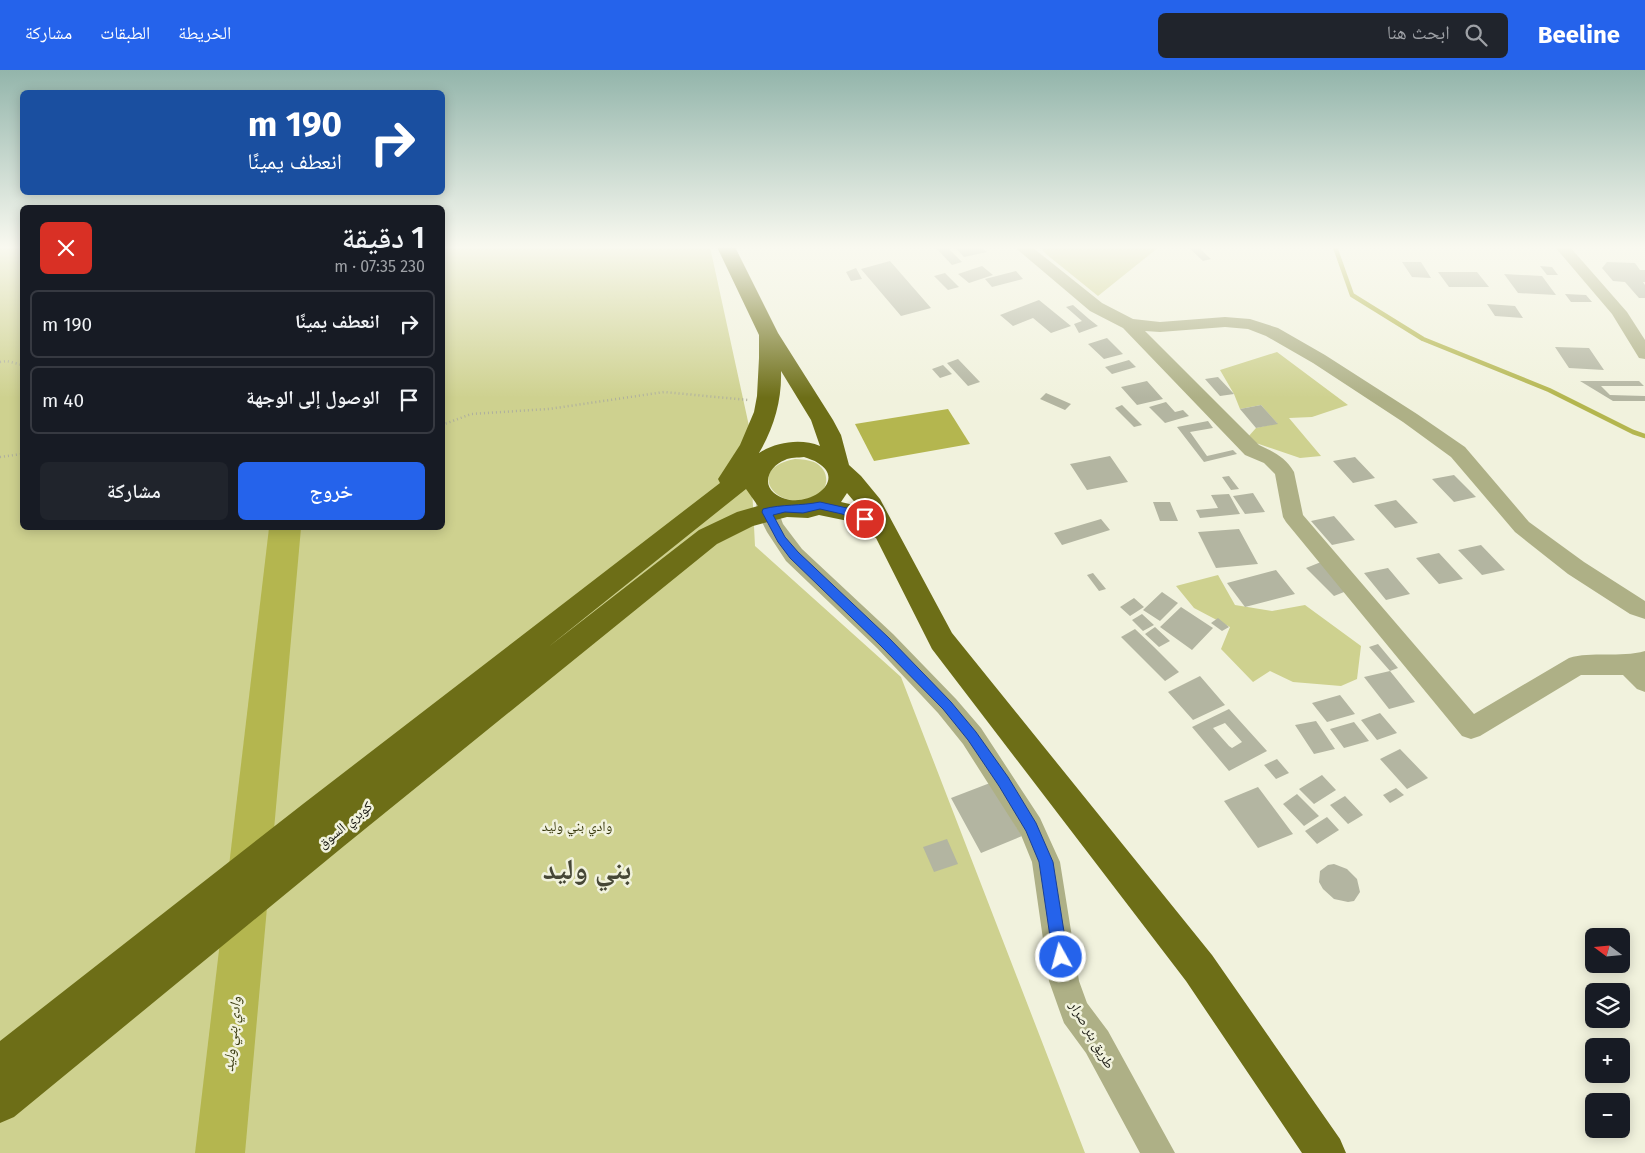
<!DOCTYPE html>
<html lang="ar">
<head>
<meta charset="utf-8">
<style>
  :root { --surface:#171b24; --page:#20242c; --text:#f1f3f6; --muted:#9ea1a6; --line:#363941; --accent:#2563eb }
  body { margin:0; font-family:"Fira Sans","Noto Naskh Arabic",sans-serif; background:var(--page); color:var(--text); direction:rtl; height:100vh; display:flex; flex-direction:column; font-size:19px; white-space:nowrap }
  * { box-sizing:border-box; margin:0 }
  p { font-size:16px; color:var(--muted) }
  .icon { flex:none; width:28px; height:28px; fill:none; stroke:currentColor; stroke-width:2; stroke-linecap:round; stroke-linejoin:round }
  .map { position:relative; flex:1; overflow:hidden; direction:ltr }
  .sheet { position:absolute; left:20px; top:135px; width:425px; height:325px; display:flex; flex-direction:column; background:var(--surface); border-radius:8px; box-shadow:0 2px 12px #0003; direction:rtl }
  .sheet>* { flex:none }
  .guide { position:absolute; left:20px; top:20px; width:425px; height:105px; border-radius:8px; box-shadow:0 2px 12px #0003; direction:rtl; background:#1a4fa0; color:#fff; overflow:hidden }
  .needle { width:32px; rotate:286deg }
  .fabs { position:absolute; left:1585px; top:858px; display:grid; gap:10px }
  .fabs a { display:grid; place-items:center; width:45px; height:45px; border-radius:8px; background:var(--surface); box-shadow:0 2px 12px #0003; font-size:25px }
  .pin { position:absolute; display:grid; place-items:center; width:42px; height:42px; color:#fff; margin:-21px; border:2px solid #fff; border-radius:50%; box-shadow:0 1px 5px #0007 }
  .me { position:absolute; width:55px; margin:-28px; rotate:353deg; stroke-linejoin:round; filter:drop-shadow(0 0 4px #0008) }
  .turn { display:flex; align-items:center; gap:18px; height:105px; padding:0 20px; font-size:22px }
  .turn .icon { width:65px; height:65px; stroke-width:2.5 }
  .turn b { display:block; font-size:35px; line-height:42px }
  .round { display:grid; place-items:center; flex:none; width:52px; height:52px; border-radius:8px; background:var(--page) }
  .head { display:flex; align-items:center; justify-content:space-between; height:85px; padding:0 20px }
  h1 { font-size:30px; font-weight:600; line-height:38px }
  .primary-button { display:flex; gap:10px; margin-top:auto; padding:10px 20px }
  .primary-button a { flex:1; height:58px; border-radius:8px; background:var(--accent); color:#fff; font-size:20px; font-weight:600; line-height:58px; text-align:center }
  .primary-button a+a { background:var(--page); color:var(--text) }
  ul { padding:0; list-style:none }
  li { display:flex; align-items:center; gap:15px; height:68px; margin:0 10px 8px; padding:0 10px; border:2px solid var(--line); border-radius:8px }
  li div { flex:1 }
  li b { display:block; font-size:19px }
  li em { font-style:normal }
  header { display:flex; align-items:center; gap:30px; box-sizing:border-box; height:70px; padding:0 25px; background:var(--accent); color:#fff }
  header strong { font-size:24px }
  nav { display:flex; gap:28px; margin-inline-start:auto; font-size:18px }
  .search { width:350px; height:45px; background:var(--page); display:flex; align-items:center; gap:12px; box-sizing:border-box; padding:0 18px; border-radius:8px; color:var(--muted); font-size:19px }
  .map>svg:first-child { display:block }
  .green { fill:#ced18f }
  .water { fill:#b4b64f }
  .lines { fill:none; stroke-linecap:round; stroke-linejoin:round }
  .stream { stroke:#b4b64f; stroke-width:4.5 }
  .river { fill:#b4b64f; fill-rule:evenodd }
  .building { fill:#b3b5a1; fill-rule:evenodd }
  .path { stroke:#aeaf9e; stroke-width:2.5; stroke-dasharray:1 3; stroke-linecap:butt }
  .minor { fill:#aeb086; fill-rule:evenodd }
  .trunk { fill:#6d6e17; fill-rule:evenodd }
  .route { fill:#2563eb; stroke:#184099 }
  .labels { text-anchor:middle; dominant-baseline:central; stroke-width:5; stroke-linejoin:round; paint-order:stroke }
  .street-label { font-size:14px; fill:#14140d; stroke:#f1f2dd }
  .park-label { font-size:14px; fill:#38380c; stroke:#f1f2dd }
  .water-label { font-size:15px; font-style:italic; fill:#3b3c10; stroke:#f1f2dd }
  .near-town-label { font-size:29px; font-weight:bold; fill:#464736; stroke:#f1f2dd }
</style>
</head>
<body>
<header>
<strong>Beeline</strong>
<div class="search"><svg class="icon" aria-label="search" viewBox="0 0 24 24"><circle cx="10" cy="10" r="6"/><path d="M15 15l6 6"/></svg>ابحث هنا</div>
<nav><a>الخريطة</a><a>الطبقات</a><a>مشاركة</a></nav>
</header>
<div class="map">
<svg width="1645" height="1083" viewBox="0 0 1645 1083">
  <rect width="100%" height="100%" fill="#f1f2dd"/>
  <path class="green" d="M0 177H22V458H442L443 177H710L749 356 755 476 901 607 1085 1083H0Z
    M1040 177H1159L1098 226 1046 184Z
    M1277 282 1348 335 1312 347 1289 348 1321 386 1300 388 1253 372 1248 367 1256 358 1277 353 1261 335 1240 339 1234 324 1220 300Z
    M795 389C802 389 808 390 814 392 831 400 830 421 813 428 774 442 745 398 795 389Z
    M1218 505 1235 535 1272 541 1305 535 1361 576 1357 609 1341 616 1293 612 1270 601 1253 612 1221 579 1230 557 1194 538 1176 516Z"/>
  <path class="water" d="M948 339 970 374 874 391 855 354Z"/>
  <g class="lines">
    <path class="stream" d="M1335 177 1352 225 1423 269 1549 320 1633 362 1645 366"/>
    <path class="river" d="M269 458H301L245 1083H195Z"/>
  </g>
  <path class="building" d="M947 177 962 192 952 195 936 178Z
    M955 177H981L987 182 964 187Z
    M1188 177H1198L1211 189 1203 191Z
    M890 191 931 238 901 246 861 199Z
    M1402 192H1421L1431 208 1412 207Z
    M1607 192 1635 193 1640 200H1645V212H1643L1645 215V228H1639L1625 212 1613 211 1602 198Z
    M982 196 993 205 969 213 958 204Z
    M1540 196 1552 197 1558 205H1547Z
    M856 198 862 209 851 211 846 202Z
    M1016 201 1023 209 992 217 985 209Z
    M1438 202H1477L1489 217H1449Z
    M945 203 959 217 948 220 934 206Z
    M1504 204 1542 206 1556 225 1518 223Z
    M1565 224 1586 225 1592 232H1571Z
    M1039 230 1071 256 1051 263 1033 248 1013 256 1000 245Z
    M1487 234 1515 236 1523 248 1495 246Z
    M1073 235 1089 249 1098 256 1079 263 1074 254 1082 251 1066 237Z
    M1107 268 1123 284 1104 289 1088 274Z
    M1555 277 1589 278 1604 300 1569 298Z
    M958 289 980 312 968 316 947 293Z
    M1129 290 1136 297 1112 304 1105 297Z
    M943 295 952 304 940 308 932 299Z
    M1218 307 1234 324 1220 326 1205 309Z
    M1147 311 1163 329 1137 335 1121 317Z
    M1580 311H1639L1644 316H1601L1610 325 1645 326V331H1613Z
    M1046 323 1071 334 1065 340 1040 329Z
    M1166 332 1175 342 1183 340 1189 346 1165 353 1149 337Z
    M1122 335 1142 355 1134 357 1115 338Z
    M1261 335 1278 354 1256 358 1240 339Z
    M1208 351 1213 358 1190 362 1207 386 1233 380 1237 384 1204 392 1177 357Z
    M1110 386 1128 412 1087 420 1070 394Z
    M1355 387 1375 408 1353 413 1333 391Z
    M1454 405 1476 427 1454 432 1432 409Z
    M1229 406 1239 419 1231 420 1222 407Z
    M1253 423 1265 442 1245 444 1233 426Z
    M1229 424 1240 444 1200 448 1196 440 1218 438 1211 425Z
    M1396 430 1418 453 1395 458 1374 435Z
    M1153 432H1170L1178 451H1160Z
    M1334 446 1355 470 1332 475 1311 451Z
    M1101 449 1110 460 1062 475 1054 463Z
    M1239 459 1258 494 1216 498 1198 462Z
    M1481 475 1505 500 1482 505 1458 480Z
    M1439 483 1463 509 1439 514 1416 488Z
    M1321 492 1349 520 1334 526 1306 498Z
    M1388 498 1410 524 1386 530 1364 503Z
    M1276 500 1295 524 1245 537 1227 513Z
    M1093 503 1106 519 1099 521 1087 505Z
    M1162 522 1178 533 1160 551 1143 540Z
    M1134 528 1144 537 1130 546 1120 537Z
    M1181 537 1213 558 1192 580 1160 557Z
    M1142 544 1154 555 1143 561 1132 550Z
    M1218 548 1229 557 1222 561 1211 553Z
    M1155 557 1170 571 1159 577 1145 564Z
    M1135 559 1154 577 1179 602 1165 611 1121 567Z
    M1378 574 1398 598 1390 601 1369 577Z
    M1390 601 1415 632 1389 639 1364 607Z
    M1200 606 1225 635 1193 650 1168 622Z
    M1340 625 1355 644 1327 652 1312 633Z
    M1229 639 1267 681 1229 701 1192 657ZM1225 653 1242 672 1232 678 1229 676 1213 658Z
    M1380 643 1397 663 1377 670 1361 650Z
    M1316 651 1335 679 1314 684 1295 655Z
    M1354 652 1369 671 1344 678 1330 659Z
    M1400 679 1428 708 1407 719 1380 689Z
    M1277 689 1289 703 1276 709 1264 695Z
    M1322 705 1336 720 1314 734 1299 719Z
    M990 713 1022 766 981 783 951 728Z
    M1258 717 1293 764 1258 778 1224 731Z
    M1396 718 1404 725 1390 733 1383 725Z
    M1297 724 1319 746 1304 756 1283 734Z
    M1345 726 1363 745 1348 754 1330 735Z
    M1327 747 1339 760 1317 774 1305 761Z
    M947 769 958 794 934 802 923 777Z
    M1334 794 1347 799 1357 809 1360 822 1354 831 1348 832 1334 829 1323 819 1319 812 1320 801 1328 795Z"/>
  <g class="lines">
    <path class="path" d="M0 292 7 291 22 295
      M442 355 471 344 549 339 664 322 748 330
      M0 387 22 384"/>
    <path class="minor" d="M1016 177H1032L1102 233 1133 249 1160 252 1225 247 1250 249 1278 258 1325 285 1417 344 1465 377 1529 452 1584 492 1645 531V549L1630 544 1568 504 1515 462 1451 387 1403 352 1313 293 1266 266 1248 259 1225 257 1160 262 1145 261 1259 375C1274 382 1285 387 1294 402L1303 445 1474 644 1569 588C1591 581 1620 588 1645 581V622L1637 619 1623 605H1581L1480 666 1471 669 1462 666 1286 452 1283 447 1275 404 1264 393 1245 385 1123 258 1090 241 1018 180Z
      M1555 177H1570L1627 242 1645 270V289L1639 288 1612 244Z
      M766 424 773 426 783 454 802 479 893 564 956 629 981 658 1040 748 1060 792 1079 911 1087 933 1108 961 1175 1083H1140L1086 983 1064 953 1060 942 1049 911 1032 792 1021 765 963 674 938 643 877 578 786 491 767 462 757 442 756 431 759 426Z"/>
    <path class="trunk" d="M717 177H735L778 263 833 350 841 365 849 395 861 406 880 429 952 563 1212 885 1340 1069 1346 1083H1302L1186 911 932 579 876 468 848 451 819 445 808 448 787 447 753 456 717 474 344 776 14 1047 0 1053V971L303 734 720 413 718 409 740 375 754 342 757 326 759 288V265ZM781 301 811 350 820 376C801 368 776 372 759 383 774 358 782 330 781 301ZM804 387C809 389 814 390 818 393 850 412 801 445 774 423 761 412 771 395 785 390 790 387 798 388 804 387ZM746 419 758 436 737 442 699 460 547 578ZM847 423 858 436 841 432Z"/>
  </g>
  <linearGradient id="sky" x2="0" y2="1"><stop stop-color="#93b5ab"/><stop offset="0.54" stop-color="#f9f9f0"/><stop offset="1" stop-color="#f9f9f0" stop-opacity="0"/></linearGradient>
  <rect width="1645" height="328" fill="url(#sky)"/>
  <path class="route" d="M820 432 847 438 869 447 871 449 865 453 842 444 820 439 803 443 785 442 773 445 785 467 798 482 889 568 951 632 976 662 1008 707 1036 753 1053 792 1068 887 1066 893 1061 895 1055 893 1053 887 1039 792 1026 761 999 716 968 670 943 639 880 575 790 488 778 472 762 442 763 439C782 434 801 436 820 432Z"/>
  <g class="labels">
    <g class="street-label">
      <text transform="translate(345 755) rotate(-39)">كوبري السوق</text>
      <text transform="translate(1092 965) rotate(60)">طريق بئر صرار</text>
    </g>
    <g class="park-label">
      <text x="577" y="756">وادي بني وليد</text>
    </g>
    <g class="water-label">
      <text transform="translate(232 964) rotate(-84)">وادي بني وليد</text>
    </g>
    <g class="near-town-label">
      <text x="587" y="799">بني وليد</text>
    </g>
  </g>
</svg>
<div class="fabs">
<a><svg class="needle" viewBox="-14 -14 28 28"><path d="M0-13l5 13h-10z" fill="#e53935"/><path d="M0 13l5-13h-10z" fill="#9ea1a6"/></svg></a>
<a><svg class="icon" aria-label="layers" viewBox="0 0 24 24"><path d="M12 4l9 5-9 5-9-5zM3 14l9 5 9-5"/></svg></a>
<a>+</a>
<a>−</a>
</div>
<div class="pin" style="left:865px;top:449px;background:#d93025"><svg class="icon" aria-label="arrive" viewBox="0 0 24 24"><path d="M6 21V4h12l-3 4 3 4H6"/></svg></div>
<svg class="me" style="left:1061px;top:887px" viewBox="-20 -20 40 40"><circle r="17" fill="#2563eb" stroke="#fff" stroke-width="3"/><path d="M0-11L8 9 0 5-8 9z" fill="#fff"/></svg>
<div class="guide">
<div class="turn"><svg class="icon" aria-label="right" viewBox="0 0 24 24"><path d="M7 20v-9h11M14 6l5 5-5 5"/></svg><div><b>190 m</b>انعطف يمينًا</div></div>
</div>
<section class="sheet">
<div class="head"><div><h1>1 دقيقة</h1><p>230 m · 07:35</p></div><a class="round" style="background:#d93025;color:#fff"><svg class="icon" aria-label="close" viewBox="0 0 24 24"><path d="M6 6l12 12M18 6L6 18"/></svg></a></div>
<ul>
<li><svg class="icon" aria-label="right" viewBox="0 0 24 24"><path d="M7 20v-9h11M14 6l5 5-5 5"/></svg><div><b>انعطف يمينًا</b></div><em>190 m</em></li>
<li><svg class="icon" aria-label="arrive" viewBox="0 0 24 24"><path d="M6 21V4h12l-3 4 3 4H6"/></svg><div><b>الوصول إلى الوجهة</b></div><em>40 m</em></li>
</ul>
<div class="primary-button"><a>خروج</a><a>مشاركة</a></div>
</section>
</div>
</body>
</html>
